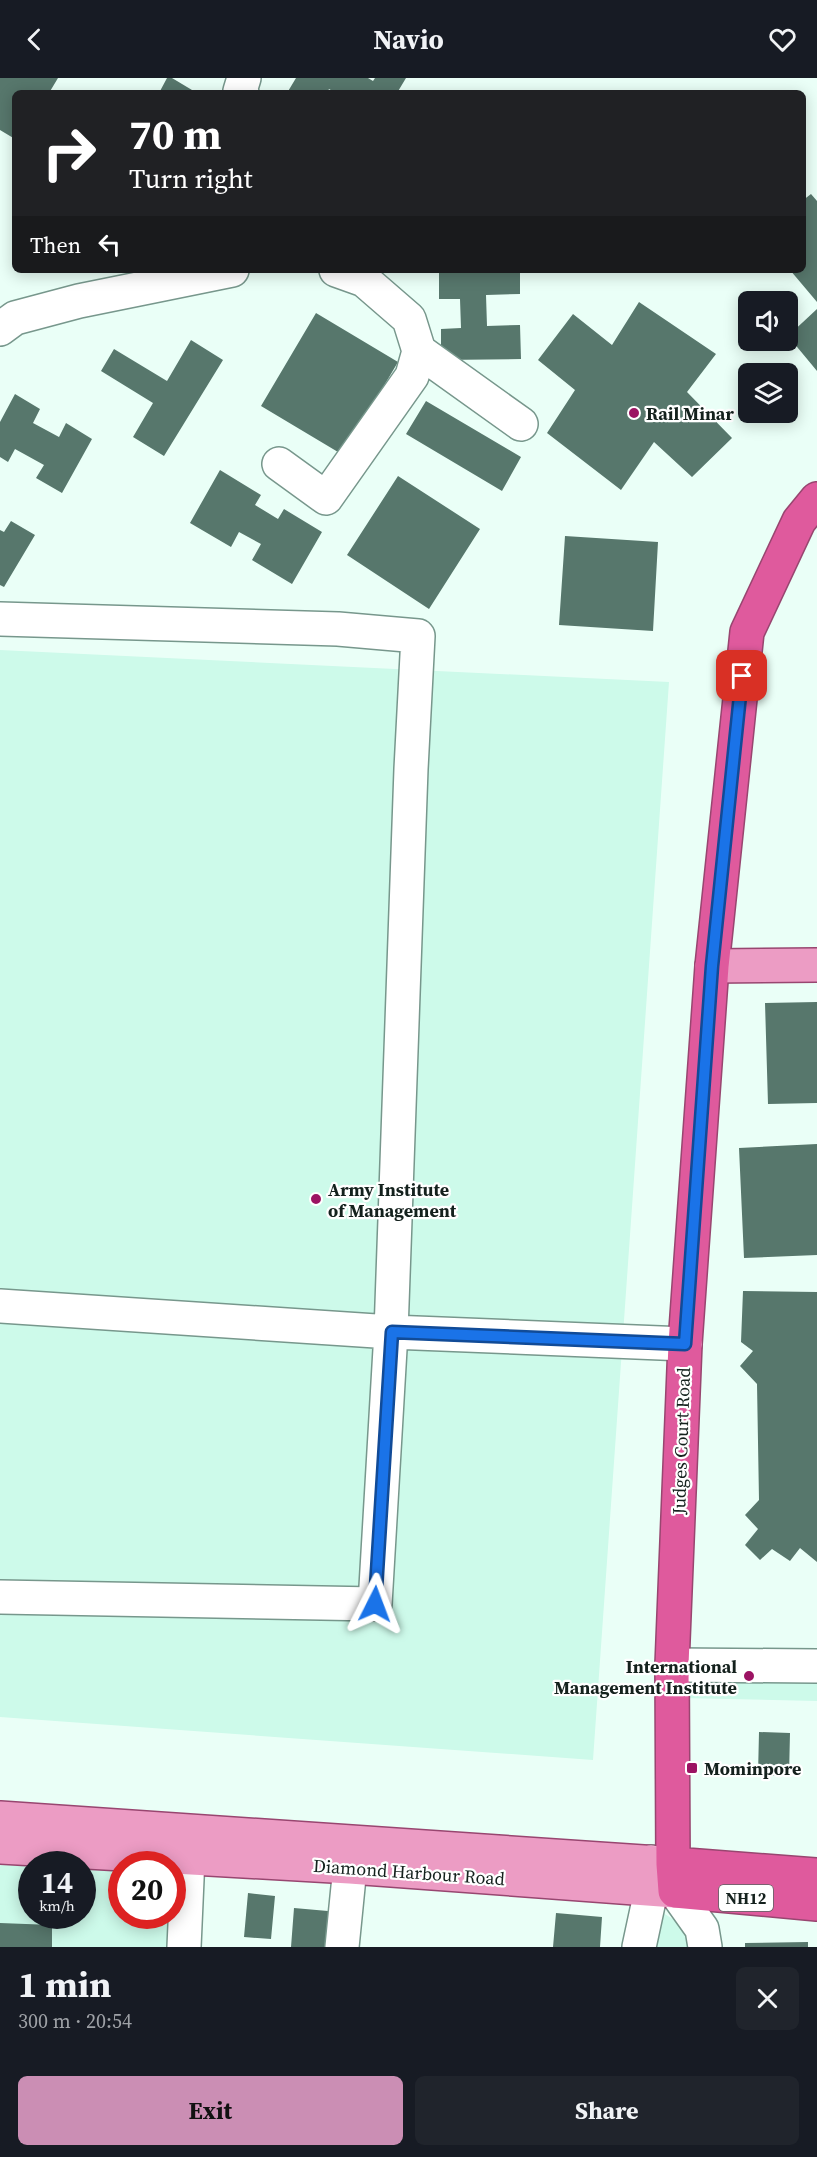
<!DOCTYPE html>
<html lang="en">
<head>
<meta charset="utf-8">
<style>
  :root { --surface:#171b24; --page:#20242c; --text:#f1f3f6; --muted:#9ea1a6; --accent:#cb8eb4 }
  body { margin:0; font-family:"Source Serif 4",serif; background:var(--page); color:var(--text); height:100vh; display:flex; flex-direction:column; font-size:22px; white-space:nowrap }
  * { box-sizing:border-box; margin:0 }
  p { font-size:20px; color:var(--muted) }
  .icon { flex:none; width:33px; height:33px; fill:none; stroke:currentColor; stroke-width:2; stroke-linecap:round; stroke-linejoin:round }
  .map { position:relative; height:1869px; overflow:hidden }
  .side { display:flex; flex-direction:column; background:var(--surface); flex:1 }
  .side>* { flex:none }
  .top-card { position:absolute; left:12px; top:12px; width:794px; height:183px; border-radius:9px; box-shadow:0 3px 15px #0003; background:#202124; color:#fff; overflow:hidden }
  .buttons { position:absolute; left:738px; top:213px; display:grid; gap:12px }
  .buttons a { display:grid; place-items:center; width:60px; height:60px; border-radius:9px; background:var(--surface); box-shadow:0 3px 15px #0003; font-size:30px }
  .speed { position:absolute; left:18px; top:1773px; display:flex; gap:12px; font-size:30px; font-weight:700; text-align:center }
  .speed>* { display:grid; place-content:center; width:78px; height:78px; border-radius:50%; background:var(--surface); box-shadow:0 3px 15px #0003; line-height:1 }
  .speed small { font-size:15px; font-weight:400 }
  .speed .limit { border:9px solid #d22; background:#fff; color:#111 }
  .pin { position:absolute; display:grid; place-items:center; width:51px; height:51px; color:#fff; margin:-26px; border-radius:12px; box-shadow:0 3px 9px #0006 }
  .me { position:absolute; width:66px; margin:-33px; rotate:3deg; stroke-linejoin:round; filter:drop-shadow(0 0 4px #0008) }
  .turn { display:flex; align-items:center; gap:21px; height:126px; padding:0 18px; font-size:27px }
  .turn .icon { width:78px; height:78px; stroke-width:2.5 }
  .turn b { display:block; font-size:42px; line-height:51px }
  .then { display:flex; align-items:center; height:57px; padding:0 18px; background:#0003; gap:12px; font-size:22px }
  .round { display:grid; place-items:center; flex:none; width:63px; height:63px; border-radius:9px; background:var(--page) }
  .headline { display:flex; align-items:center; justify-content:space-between; height:102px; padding:0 18px }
  h1 { font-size:36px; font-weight:700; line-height:45px }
  .button { display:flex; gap:12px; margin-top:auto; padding:12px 18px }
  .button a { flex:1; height:69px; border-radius:9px; background:var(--accent); color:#111; font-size:24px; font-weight:700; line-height:69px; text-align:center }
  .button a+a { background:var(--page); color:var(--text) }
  header { display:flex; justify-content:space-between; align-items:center; height:78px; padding:0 18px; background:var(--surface); font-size:27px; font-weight:700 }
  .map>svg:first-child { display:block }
  .built { fill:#cdfaea }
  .building { fill:#57776c }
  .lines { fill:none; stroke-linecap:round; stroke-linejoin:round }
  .minor-casing { stroke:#77978c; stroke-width:36 }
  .major-casing { stroke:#984670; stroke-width:36 }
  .highway-casing { stroke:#984670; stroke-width:36 }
  .minor { stroke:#fff; stroke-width:33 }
  .major { stroke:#ec9cc4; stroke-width:33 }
  .highway { stroke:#df5a9d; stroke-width:33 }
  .route-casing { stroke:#114b97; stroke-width:15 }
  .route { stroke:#1a73e8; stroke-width:10 }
  .poi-dot { fill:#9c1363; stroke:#fff; stroke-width:2 }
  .labels { text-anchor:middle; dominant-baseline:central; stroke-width:4.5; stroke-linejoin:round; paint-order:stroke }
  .shield { fill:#fff; stroke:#5a6461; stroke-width:1.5 }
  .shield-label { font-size:16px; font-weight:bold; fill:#14211d }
  .poi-label { font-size:18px; font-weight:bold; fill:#14211d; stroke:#fff; text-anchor:start }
  .street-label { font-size:18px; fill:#14211d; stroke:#fff }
</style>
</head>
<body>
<header><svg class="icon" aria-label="back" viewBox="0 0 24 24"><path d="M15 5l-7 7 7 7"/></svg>Navio<svg class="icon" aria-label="heart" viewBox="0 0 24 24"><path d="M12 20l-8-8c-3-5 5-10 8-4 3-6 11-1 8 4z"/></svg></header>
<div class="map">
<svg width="817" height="1869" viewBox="0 0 817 1869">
  <rect width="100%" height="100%" fill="#eafff7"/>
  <path class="built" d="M0 572 669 604 593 1682 0 1639Z
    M682 1569 817 1576V1623L681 1620Z
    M0 1786 31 1787 32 1838H82L83 1790 121 1793 122 1838H172V1869H0Z
    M663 1835 689 1851 692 1869H649L654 1845Z"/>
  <path class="building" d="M0 0H58L49 15H15V61L0 52Z
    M167 0H172L197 15H159Z
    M296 0H368L373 3 375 0H406L397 15H336L329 11 327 15H287Z
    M811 116 817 123V224L790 192H802V123Z
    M439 192H520V216L486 217 487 248 520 247 521 281 441 282V251L461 250 460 221H439Z
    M639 224 716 276 687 314 732 360 692 399 654 364 621 412 547 355 575 312 538 282 573 236 612 267Z
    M817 231V293L788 258Z
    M316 235 398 284 343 377 261 328Z
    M191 262 223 282 164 378 133 359 153 325 101 293 114 271 167 303Z
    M15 316 40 331 33 345 59 359 66 345 92 361 62 415 36 400 44 387 15 371 8 384 0 379V344Z
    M426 323 521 379 502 413 406 356Z
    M220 392 261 417 255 427 278 441 284 431 322 454 292 506 252 482 261 466 239 454 231 469 190 445Z
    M398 398 480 451 429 531 347 477Z
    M11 443 35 457 4 509 0 507V452L4 454Z
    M565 458 658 464 653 553 559 547Z
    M817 924V1025L768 1026 765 925Z
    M817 1066V1177L744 1180 739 1070Z
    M743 1213 817 1214V1484L800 1470 790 1483 772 1471 760 1482 745 1467 758 1451 745 1437 759 1422 757 1306 740 1288 753 1273 741 1264Z
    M759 1654 790 1655 789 1698 758 1697Z
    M248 1815 275 1818 271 1861 244 1859Z
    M294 1830 339 1834 336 1869H291Z
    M556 1835 602 1839 600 1869H553Z
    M0 1845 52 1847V1869H0Z
    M808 1864V1869H745V1865Z"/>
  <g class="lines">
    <g class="minor-casing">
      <path id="minor" d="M242 15 240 13 244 0
        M0 251 15 240 79 223 232 192
        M419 273 521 346
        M279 386 326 420 412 298 419 273 409 241 364 202 336 192
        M0 541 338 551 418 558 411 691 391 1254 685 1266
        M0 1228 391 1254 375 1526 0 1519
        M672 1587 817 1588
        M675 1813 702 1851 705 1869
        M184 1869 188 1779
        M342 1869 350 1789
        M639 1869 651 1813V1784"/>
    </g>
    <g class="major-casing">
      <path id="major" d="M712 888 817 887
        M0 1740 673 1786
        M0 1769 350 1789 675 1813"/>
    </g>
    <g class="highway-casing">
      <path id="highway" d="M817 421 799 443 747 554 712 888 685 1266 672 1587 673 1786 675 1813 817 1826
        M673 1786 817 1797"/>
    </g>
    <use href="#minor" class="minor"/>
    <use href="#major" class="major"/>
    <use href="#highway" class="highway"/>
  </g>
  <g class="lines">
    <g class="route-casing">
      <path id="route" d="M375 1526 392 1254 685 1266 712 888 742 598"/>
    </g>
    <use href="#route" class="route"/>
  </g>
  <g class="poi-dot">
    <circle cx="634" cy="335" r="6"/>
    <circle cx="316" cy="1121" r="6"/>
    <circle cx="749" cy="1598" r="6"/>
    <rect x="686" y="1684" width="12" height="12" rx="3"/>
  </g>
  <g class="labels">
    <rect class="shield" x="719" y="1807" width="54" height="26" rx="4.5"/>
    <g class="shield-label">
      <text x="746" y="1820">NH12</text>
    </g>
    <g class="poi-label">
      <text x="646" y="335">Rail Minar</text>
      <text x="328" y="1111">Army Institute<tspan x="328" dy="21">of Management</tspan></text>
      <text x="737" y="1588" text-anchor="end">International<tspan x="737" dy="21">Management Institute</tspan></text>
      <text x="704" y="1690">Mominpore</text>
    </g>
    <g class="street-label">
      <text transform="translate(681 1363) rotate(-88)">Judges Court Road</text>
      <text transform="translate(409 1794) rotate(4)">Diamond Harbour Road</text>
    </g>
  </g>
</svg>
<div class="buttons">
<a><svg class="icon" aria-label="sound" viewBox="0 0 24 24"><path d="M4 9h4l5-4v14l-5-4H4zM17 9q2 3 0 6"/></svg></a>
<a><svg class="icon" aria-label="layers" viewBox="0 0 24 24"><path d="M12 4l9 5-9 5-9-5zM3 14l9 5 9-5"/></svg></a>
</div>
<div class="speed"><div>14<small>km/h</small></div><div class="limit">20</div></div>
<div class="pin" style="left:742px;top:598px;background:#d93025"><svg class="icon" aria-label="arrive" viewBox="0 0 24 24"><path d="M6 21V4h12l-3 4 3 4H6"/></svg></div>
<svg class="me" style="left:375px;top:1526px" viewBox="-20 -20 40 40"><path d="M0-17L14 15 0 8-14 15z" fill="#1a73e8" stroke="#fff" stroke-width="4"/></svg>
<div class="top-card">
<div class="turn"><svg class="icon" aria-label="right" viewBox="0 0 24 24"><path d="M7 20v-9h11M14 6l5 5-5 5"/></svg><div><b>70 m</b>Turn right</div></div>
<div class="then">Then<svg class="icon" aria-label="left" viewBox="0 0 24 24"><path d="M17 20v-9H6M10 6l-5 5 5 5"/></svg></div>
</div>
</div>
<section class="side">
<div class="headline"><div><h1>1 min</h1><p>300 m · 20:54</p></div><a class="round"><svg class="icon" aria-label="close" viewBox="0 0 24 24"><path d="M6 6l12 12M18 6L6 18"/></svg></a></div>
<div class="button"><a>Exit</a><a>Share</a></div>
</section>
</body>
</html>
